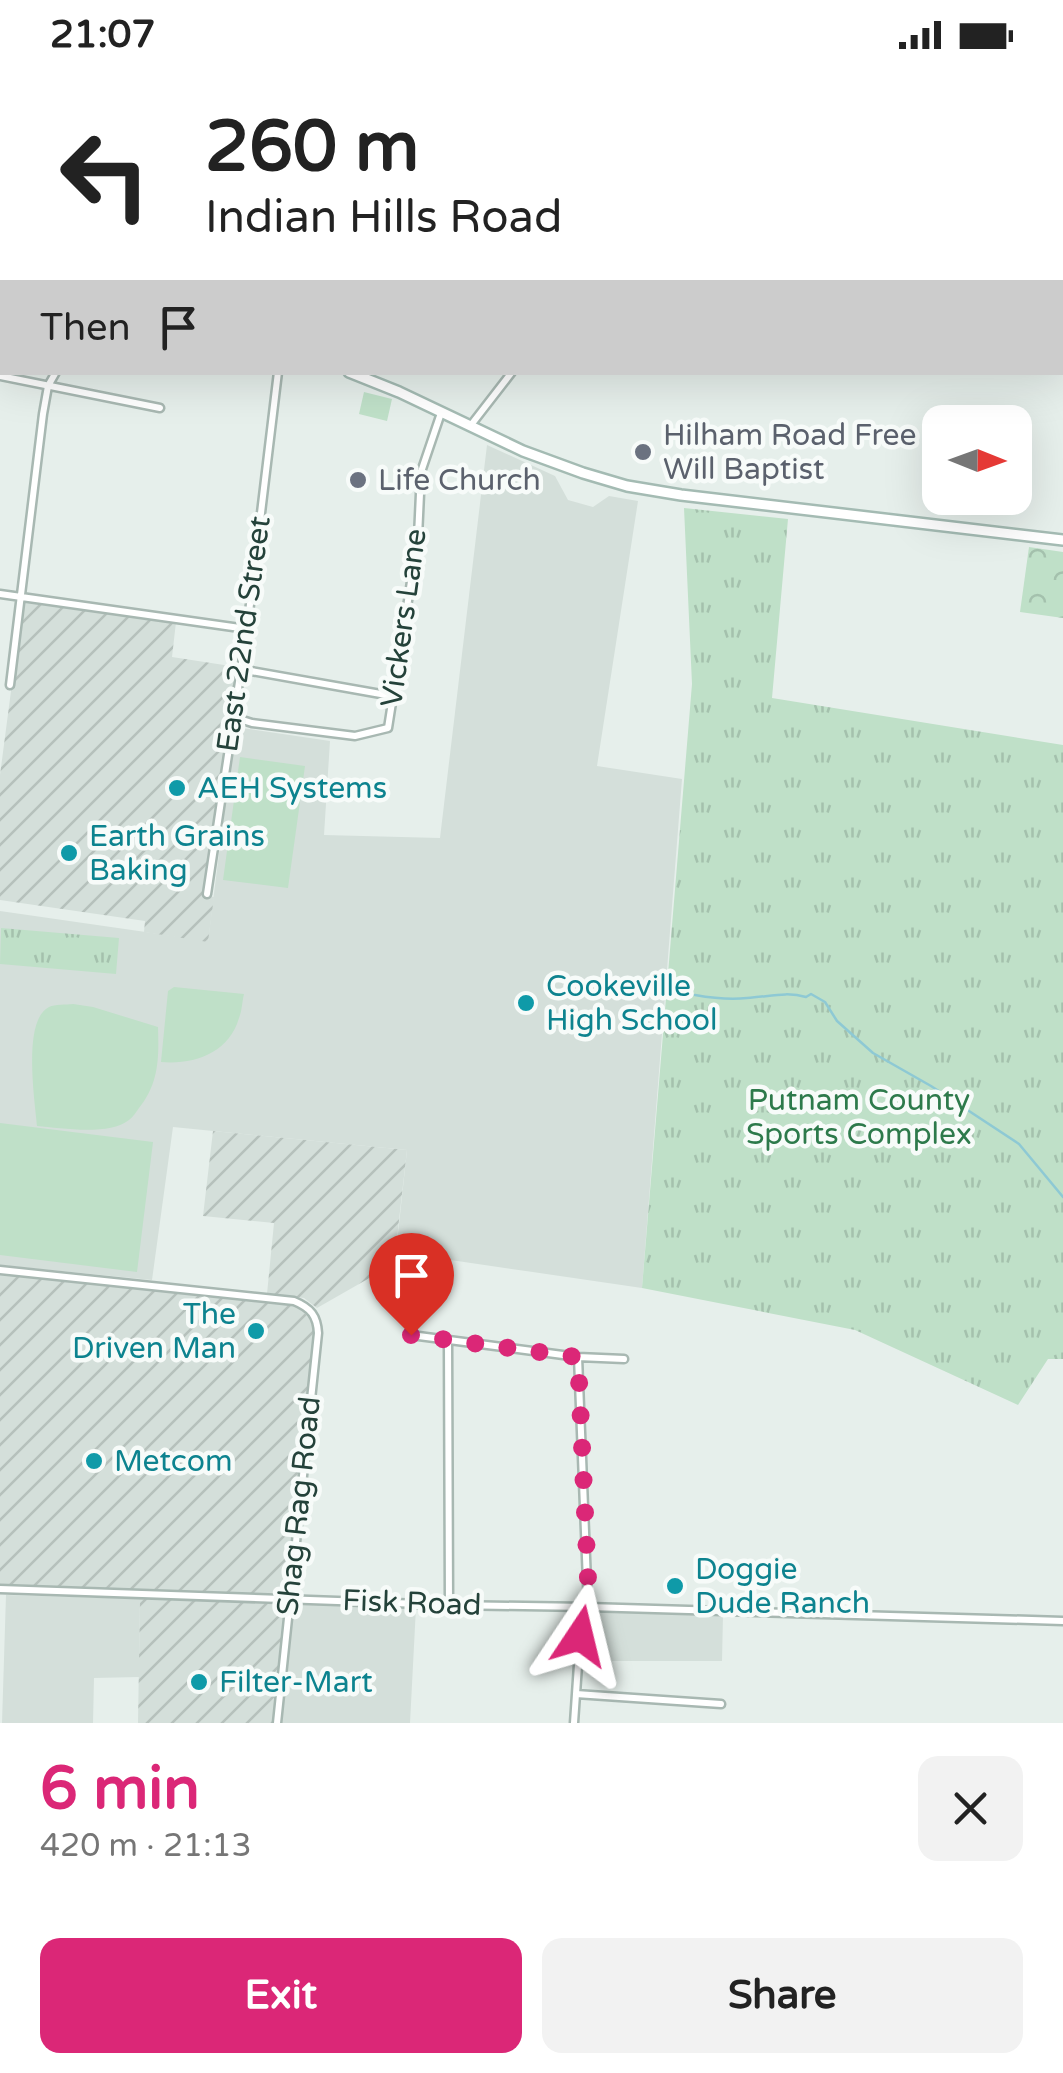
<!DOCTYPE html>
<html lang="en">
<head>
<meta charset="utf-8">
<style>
  :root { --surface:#fff; --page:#f2f2f2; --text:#222; --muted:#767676; --accent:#db2777 }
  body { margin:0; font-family:"Varela Round",sans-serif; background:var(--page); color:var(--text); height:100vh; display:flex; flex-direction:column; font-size:38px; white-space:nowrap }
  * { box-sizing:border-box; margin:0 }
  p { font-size:32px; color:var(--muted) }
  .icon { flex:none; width:55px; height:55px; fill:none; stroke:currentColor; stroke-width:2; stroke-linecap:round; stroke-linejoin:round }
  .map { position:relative; height:1653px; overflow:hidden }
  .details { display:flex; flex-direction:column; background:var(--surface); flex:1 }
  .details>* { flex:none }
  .guide { position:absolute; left:0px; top:0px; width:1065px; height:305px; box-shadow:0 10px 40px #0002; background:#fff; color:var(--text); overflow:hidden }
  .needle { width:65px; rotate:91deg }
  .tools { position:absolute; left:922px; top:335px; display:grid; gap:20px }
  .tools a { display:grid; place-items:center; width:110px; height:110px; border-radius:20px; background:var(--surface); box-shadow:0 10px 40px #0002; font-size:50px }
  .pin { position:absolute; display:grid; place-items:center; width:85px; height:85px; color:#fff; margin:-102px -42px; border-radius:50% 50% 50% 0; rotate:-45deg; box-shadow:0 0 10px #0007 }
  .pin .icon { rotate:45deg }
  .me { position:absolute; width:110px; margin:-55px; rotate:10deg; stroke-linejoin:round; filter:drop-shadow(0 0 8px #0008) }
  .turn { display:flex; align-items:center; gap:35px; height:210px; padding:0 40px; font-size:45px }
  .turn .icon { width:130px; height:130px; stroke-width:2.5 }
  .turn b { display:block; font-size:70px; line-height:85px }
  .then { display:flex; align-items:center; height:95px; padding:0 40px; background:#0003; gap:20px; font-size:38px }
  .round { display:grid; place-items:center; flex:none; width:105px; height:105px; border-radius:20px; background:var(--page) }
  .head { display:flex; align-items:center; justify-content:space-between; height:170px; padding:0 40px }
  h1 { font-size:60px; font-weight:700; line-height:75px; color:var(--accent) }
  .button { display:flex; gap:20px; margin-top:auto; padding:20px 40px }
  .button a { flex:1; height:115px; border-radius:20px; background:var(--accent); color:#fff; font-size:40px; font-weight:700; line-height:115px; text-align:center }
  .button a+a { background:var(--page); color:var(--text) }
  .status { display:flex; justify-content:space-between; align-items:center; height:70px; padding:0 50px; background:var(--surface); direction:ltr }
  .status svg { height:28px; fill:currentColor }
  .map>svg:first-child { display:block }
  .built { fill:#d4dfda }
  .industrial { fill:url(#industrial-furrows) }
  .grass { fill:#bfe0c8 }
  .forest { fill:url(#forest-crowns) }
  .park { fill:url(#park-tufts) }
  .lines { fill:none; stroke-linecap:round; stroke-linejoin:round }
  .stream { stroke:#8ec9d4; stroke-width:2.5 }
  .minor-casing { stroke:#a8b8b2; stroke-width:11 }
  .secondary-casing { stroke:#a4bbb3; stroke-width:14 }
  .minor { stroke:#fff; stroke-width:6 }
  .secondary { stroke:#fff; stroke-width:9 }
  .route { stroke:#db2777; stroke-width:18; stroke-dasharray:0 32.4 }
  .worship-dot { fill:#6b7280; stroke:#f7fbf9; stroke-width:4 }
  .culture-dot { fill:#0f9aa8; stroke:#f7fbf9; stroke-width:4 }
  .labels { text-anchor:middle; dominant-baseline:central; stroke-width:9; stroke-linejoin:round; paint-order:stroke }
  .worship-label { font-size:30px; fill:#5b616d; stroke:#f7fbf9; text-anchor:start }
  .street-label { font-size:30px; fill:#24423a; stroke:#f7fbf9 }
  .culture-label { font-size:30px; fill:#0d838f; stroke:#f7fbf9; text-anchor:start }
  .park-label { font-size:30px; fill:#2d7a4b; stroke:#f7fbf9 }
</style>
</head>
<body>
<div class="status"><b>21:07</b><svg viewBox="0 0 49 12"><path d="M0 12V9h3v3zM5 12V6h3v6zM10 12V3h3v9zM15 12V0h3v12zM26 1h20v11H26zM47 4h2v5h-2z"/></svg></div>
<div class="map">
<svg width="1063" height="1653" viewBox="0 0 1063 1653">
  <defs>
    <pattern id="industrial-furrows" width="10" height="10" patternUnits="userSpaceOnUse" patternTransform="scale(2.5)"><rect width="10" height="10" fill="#d4dfda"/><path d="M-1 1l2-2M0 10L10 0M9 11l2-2" fill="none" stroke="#b6c1bc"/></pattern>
    <pattern id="forest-crowns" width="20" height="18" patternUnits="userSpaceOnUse" patternTransform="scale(2.5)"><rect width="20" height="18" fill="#bfe0c8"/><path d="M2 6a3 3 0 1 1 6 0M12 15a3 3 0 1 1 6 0" fill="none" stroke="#a4c1ad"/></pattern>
    <pattern id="park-tufts" width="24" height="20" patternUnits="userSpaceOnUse" patternTransform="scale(2.5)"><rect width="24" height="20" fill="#bfe0c8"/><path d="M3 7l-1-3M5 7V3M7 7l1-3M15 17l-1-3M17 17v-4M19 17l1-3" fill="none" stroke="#a4c1ad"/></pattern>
  </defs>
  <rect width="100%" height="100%" fill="#e6efeb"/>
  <path class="built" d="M487 375 555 406 568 430 593 437 609 426 638 431 597 696 682 709 642 1218 396 1182 407 1080 173 1057 152 1210 0 1195V841L208 871 235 657 330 671 324 765 440 768Z
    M6 1525 140 1529 139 1607 94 1608 93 1653H2Z
    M302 1534 416 1537 410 1653H282L292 1544 295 1536Z
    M586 1542 723 1545 722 1591H581Z"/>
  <path class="industrial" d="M26 531 176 552 172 587 237 597 203 825 214 827 208 872 144 862 145 851 0 830V705L22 537Z
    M213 1061 407 1080 394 1194 317 1238 304 1228 267 1224 274 1153 203 1146Z
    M0 1203 288 1233 302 1240 310 1249 315 1263 295 1450 286 1520 284 1522 279 1525 0 1514Z
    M140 1529 269 1533 280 1536 284 1540V1557L275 1653H138Z"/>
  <path class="grass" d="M364 322 392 329 387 351 359 344Z
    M240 687 305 696 288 818 223 810Z
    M174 917 244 924C242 932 242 941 239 948 229 983 194 995 161 992L168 921Z
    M73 934 93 937 158 957C159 988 159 1013 139 1038 136 1042 133 1047 129 1050 109 1066 61 1058 37 1056 35 1031 22 950 49 937 55 934 66 935 73 934Z
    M0 1053 153 1072 137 1202 0 1185Z"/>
  <path class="forest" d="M1029 477 1063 482V548L1020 542Z"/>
  <path class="park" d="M684 438 788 449 772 628 1063 675V1289H1048L1018 1335 855 1260 642 1218 692 614Z
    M1 858 119 868 116 904 0 894Z"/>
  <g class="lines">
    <path class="stream" d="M483 2 485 0
      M695 925C712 928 729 930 747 928 768 927 786 921 806 927L811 924 825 932 837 951 873 983 931 1016 1019 1074 1063 1127"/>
    <g class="minor-casing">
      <path id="minor" d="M207 0V2
        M805 0 808 2
        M71 2 74 0
        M590 2 591 0
        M848 2V0
        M1012 2V0
        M1062 42H1063
        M0 66 2 64
        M0 306 160 338
        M471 355 512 302
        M0 524 247 559
        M240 599 392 626
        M10 615 43 344 48 316 56 302
        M233 647 252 653 355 666 388 658 418 467 421 402 441 343
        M207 824 247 559 278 302
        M0 1200 294 1231C311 1238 317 1246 318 1263L277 1653
        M411 1265 578 1287 624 1289
        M448 1272 449 1535
        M578 1287 588 1537
        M0 1519 449 1535 588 1537 1063 1551
        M576 1624 721 1634
        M574 1653 582 1537"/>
    </g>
    <g class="secondary-casing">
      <path id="secondary" d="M0 133 2 134
        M349 302 399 322 523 381 583 403 627 416 681 425 1063 470"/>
    </g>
    <use href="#minor" class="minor"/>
    <use href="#secondary" class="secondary"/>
  </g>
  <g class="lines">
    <path class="route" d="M411 1265 578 1287 588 1509V1537H582L580 1566"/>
  </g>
  <g class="worship-dot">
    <circle cx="643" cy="382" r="10"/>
    <circle cx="358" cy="410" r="10"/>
  </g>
  <g class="culture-dot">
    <circle cx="177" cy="718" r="10"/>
    <circle cx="69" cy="783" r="10"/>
    <circle cx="526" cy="933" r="10"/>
    <circle cx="256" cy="1261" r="10"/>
    <circle cx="94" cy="1391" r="10"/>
    <circle cx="675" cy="1516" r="10"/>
    <circle cx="199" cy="1612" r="10"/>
  </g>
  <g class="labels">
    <g class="worship-label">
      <text x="663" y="365">Hilham Road Free<tspan x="663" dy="34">Will Baptist</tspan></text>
      <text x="378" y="410">Life Church</text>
    </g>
    <g class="street-label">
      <text transform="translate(404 548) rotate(-82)">Vickers Lane</text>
      <text transform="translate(244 564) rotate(-82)">East 22nd Street</text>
      <text transform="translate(299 1436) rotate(-84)">Shag Rag Road</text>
      <text transform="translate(412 1533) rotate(2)">Fisk Road</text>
    </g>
    <g class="culture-label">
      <text x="197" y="718">AEH Systems</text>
      <text x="89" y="766">Earth Grains<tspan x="89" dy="34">Baking</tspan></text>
      <text x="546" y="916">Cookeville<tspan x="546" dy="34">High School</tspan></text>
      <text x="236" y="1244" text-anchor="end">The<tspan x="236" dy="34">Driven Man</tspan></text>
      <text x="114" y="1391">Metcom</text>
      <text x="695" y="1499">Doggie<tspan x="695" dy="34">Dude Ranch</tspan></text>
      <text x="219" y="1612">Filter-Mart</text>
    </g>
    <g class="park-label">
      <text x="859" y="1030">Putnam County<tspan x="859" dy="34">Sports Complex</tspan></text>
    </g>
  </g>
</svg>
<div class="tools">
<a><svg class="needle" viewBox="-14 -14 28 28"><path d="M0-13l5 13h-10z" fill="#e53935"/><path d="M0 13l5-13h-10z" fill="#767676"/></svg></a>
</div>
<div class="pin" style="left:411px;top:1265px;background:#d93025"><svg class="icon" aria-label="arrive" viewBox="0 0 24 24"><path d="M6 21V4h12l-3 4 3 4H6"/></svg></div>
<svg class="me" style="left:580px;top:1566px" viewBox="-20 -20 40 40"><path d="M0-17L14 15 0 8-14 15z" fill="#db2777" stroke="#fff" stroke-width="4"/></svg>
<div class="guide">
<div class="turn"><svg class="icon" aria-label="left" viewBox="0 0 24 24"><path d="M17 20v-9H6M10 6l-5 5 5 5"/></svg><div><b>260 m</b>Indian Hills Road</div></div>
<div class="then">Then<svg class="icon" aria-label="arrive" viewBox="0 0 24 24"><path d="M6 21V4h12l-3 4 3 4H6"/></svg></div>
</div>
</div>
<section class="details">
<div class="head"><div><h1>6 min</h1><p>420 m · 21:13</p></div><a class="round"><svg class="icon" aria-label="close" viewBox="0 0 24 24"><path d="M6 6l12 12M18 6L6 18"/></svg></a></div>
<div class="button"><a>Exit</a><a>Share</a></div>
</section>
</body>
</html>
